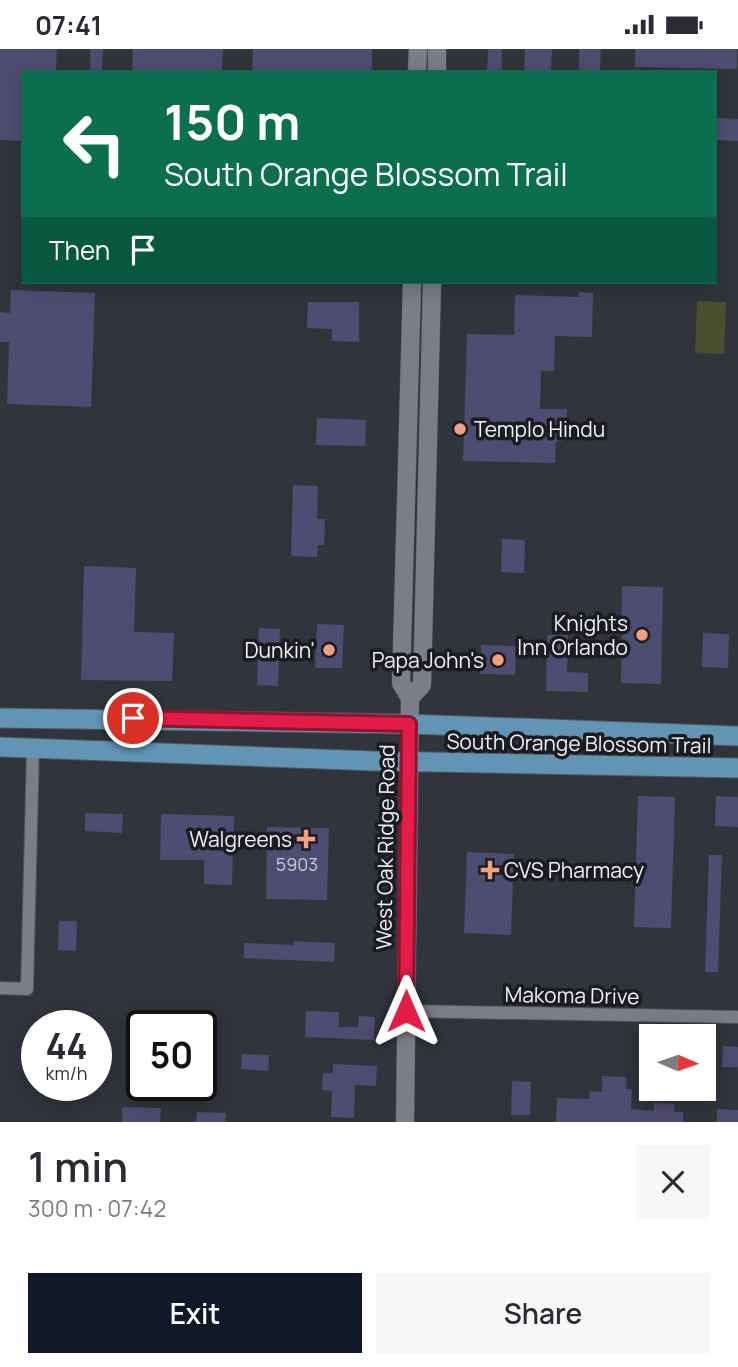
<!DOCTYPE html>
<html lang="en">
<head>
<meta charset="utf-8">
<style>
  :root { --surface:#fff; --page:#f7f7f7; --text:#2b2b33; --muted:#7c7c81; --accent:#111827 }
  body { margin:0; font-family:Manrope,sans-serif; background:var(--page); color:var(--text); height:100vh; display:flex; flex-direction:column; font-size:26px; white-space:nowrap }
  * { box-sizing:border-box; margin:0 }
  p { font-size:23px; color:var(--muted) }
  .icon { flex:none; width:38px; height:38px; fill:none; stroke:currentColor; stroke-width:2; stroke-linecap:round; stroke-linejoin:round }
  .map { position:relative; height:1073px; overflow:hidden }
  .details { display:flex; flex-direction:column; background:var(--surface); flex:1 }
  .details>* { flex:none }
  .hud { position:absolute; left:21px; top:21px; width:696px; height:214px; border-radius:0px; box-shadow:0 4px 18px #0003; background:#0b6e4f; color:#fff; overflow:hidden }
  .needle { width:46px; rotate:92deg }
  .tools { position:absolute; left:639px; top:975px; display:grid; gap:14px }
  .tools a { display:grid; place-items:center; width:77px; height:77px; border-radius:0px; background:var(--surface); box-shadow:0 4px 18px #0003; font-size:35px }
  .speed { position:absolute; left:21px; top:961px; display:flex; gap:14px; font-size:35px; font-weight:700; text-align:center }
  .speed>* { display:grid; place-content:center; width:91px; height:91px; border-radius:50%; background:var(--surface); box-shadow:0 4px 18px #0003; line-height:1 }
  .speed small { font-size:18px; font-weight:400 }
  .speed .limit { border:4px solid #111; border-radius:10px; background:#fff; color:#111 }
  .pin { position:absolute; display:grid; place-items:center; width:60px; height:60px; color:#fff; margin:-30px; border:4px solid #fff; border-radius:50%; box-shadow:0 2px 7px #0007 }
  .me { position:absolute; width:77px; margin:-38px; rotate:0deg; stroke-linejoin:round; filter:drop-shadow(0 0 5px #0008) }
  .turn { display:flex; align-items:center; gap:24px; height:147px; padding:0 28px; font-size:32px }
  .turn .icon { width:91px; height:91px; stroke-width:2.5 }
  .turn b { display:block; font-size:49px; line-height:60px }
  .then { display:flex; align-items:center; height:66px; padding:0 28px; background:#0003; gap:14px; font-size:26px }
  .round { display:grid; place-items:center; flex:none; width:74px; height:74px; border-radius:0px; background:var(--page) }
  .summary { display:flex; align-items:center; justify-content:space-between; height:119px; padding:0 28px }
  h1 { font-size:42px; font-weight:600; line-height:52px }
  .action { display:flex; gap:14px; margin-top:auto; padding:14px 28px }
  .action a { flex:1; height:80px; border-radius:0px; background:var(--accent); color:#fff; font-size:28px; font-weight:600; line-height:80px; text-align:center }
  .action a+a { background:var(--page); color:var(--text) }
  .status { display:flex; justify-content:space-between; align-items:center; height:49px; padding:0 35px; background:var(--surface); direction:ltr }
  .status svg { height:19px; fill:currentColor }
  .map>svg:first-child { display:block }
  .garden { fill:#4b4f30 }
  .building { fill:#4f4c71 }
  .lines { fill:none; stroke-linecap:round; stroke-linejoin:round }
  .street-casing { stroke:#52535a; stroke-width:14 }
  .secondary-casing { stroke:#52535a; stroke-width:19 }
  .primary-casing { stroke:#52535a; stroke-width:21 }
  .street { stroke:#7b7d87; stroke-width:12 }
  .secondary { stroke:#7b7d87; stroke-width:18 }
  .primary { stroke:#6194b5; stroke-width:19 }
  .route-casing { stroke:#92132f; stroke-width:18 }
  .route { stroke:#e11d48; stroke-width:12 }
  .poi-dot { fill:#f39f82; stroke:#1b1c20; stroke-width:2.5 }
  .labels { text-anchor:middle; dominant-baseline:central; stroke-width:7; stroke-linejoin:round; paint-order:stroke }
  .number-label { font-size:18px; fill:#c8c8d6 }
  .poi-label { font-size:21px; fill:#f0f1f7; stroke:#1b1c20; text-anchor:end }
  .street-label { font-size:21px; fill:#f0f1f7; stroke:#1b1c20 }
</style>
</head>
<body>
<div class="status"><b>07:41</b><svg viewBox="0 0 49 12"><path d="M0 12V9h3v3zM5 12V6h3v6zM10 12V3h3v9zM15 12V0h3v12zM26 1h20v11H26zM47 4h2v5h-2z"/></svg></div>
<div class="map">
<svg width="738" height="1073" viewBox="0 0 738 1073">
  <rect width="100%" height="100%" fill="#32343c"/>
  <path class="garden" d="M697 252 726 253 724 305 695 304Z"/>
  <path class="building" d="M0 0H57L56 23H23V92L0 91Z
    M90 0H103L102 23H90Z
    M133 0H223L222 23H132Z
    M253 0H372V23H252Z
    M488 0H502V23H487Z
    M525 0H552L551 23H524Z
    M579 0H601L600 23H579Z
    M635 0H737V20L635 18Z
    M717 69 738 70V92L716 91Z
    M11 241 95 244 91 358 7 355 9 293H0V263L10 264Z
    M579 243 593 244 592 288 555 287 554 322H541L540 360H567L566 392H556L555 414 463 412 467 285 514 286 515 246 579 248Z
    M308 253H359V293L332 292V280L307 279Z
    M317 369 366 371 365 397 316 396Z
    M293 436 318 437 317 470H325L324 496H318L317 508 291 507Z
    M502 490 525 491 524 524 501 523Z
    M84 517 136 519 134 583 174 584 172 632 81 631Z
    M622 537 663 538 661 635 621 634Z
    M317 575 344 576 342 619H315Z
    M259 579 280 580 278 637 257 636Z
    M703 584 729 585 728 619 702 618Z
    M547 586H568L567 623 588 624V643L546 642Z
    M481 596 516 597 515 626 480 625Z
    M638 747 675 748 671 879 634 878Z
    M716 747 738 748V778L715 777Z
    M85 764 123 765 122 784 85 782Z
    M161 765 234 767 232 836 204 835V811H160Z
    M267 778 329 779 327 851 266 850Z
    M467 803 514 805 511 886 464 884Z
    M709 806H722L718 923H705Z
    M59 872H77L76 902 58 901Z
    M294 892 335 894 334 913 244 909V894L294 896Z
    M306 962 339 963V978H358L359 967 375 968 374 991 305 988Z
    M723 997 738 998V1018H722Z
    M242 1005 269 1006 268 1022 241 1020Z
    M333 1015 377 1017 376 1037 355 1036 354 1069 331 1068 332 1042 322 1041 323 1024H333Z
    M602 1027 626 1028V1040H632L631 1060 654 1062V1054L674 1055V1063H683V1073H556L557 1049 589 1050 590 1042 602 1043Z
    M512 1032 531 1033 530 1066H511Z
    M122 1058 161 1059 160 1073H122Z
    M717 1060 738 1061V1073H717Z
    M197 1063 226 1064 225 1073H196Z"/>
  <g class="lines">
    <g class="street-casing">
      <path id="street" d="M0 939 27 940 33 699
        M406 962 738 968"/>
    </g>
    <g class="secondary-casing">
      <path id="secondary" d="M417 23 418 0
        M437 23V0
        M410 649 422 636 432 233
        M405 1073 410 649 401 634 412 233"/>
    </g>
    <g class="primary-casing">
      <path id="primary" d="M0 669 409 675 738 687
        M0 698 374 712 738 719"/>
    </g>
    <use href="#street" class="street"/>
    <use href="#secondary" class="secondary"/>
    <use href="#primary" class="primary"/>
  </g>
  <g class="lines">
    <g class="route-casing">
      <path id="route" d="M133 669 409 675 406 962"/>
    </g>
    <use href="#route" class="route"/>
  </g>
  <g class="poi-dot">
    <circle cx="460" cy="380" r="7"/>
    <circle cx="642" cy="586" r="7"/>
    <circle cx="329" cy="601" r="7"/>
    <circle cx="498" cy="611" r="7"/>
    <path d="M302.5 779.5h7v7h7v7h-7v7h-7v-7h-7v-7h7z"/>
    <path d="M486.5 810.5h7v7h7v7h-7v7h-7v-7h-7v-7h7z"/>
  </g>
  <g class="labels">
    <g class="number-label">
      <text x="297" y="815">5903</text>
    </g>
    <g class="poi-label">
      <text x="474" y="380" text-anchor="start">Templo Hindu</text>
      <text x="628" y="574">Knights<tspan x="628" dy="24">Inn Orlando</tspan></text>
      <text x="315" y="601">Dunkin'</text>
      <text x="484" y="611">Papa John's</text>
      <text x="292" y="790">Walgreens</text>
      <text x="504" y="821" text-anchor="start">CVS Pharmacy</text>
    </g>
    <g class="street-label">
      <text transform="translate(579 694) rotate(1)">South Orange Blossom Trail</text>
      <text transform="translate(385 798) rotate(-89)">West Oak Ridge Road</text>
      <text transform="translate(572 946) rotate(1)">Makoma Drive</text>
    </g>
  </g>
</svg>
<div class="tools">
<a><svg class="needle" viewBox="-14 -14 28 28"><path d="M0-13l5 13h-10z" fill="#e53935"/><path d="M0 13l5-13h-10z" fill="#7c7c81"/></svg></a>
</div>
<div class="speed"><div>44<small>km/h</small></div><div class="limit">50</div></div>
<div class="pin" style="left:133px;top:669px;background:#d93025"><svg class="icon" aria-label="arrive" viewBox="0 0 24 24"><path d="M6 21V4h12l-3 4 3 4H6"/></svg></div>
<svg class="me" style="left:406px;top:962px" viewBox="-20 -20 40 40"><path d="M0-17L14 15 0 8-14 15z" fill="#e11d48" stroke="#fff" stroke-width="4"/></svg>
<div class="hud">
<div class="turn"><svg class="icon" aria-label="left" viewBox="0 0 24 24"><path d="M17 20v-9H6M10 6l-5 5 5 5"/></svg><div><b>150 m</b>South Orange Blossom Trail</div></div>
<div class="then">Then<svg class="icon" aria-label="arrive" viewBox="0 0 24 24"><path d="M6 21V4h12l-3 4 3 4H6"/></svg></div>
</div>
</div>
<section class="details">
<div class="summary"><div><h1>1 min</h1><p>300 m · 07:42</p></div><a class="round"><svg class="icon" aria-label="close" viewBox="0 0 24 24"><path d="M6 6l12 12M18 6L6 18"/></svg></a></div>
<div class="action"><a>Exit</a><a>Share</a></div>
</section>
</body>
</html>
